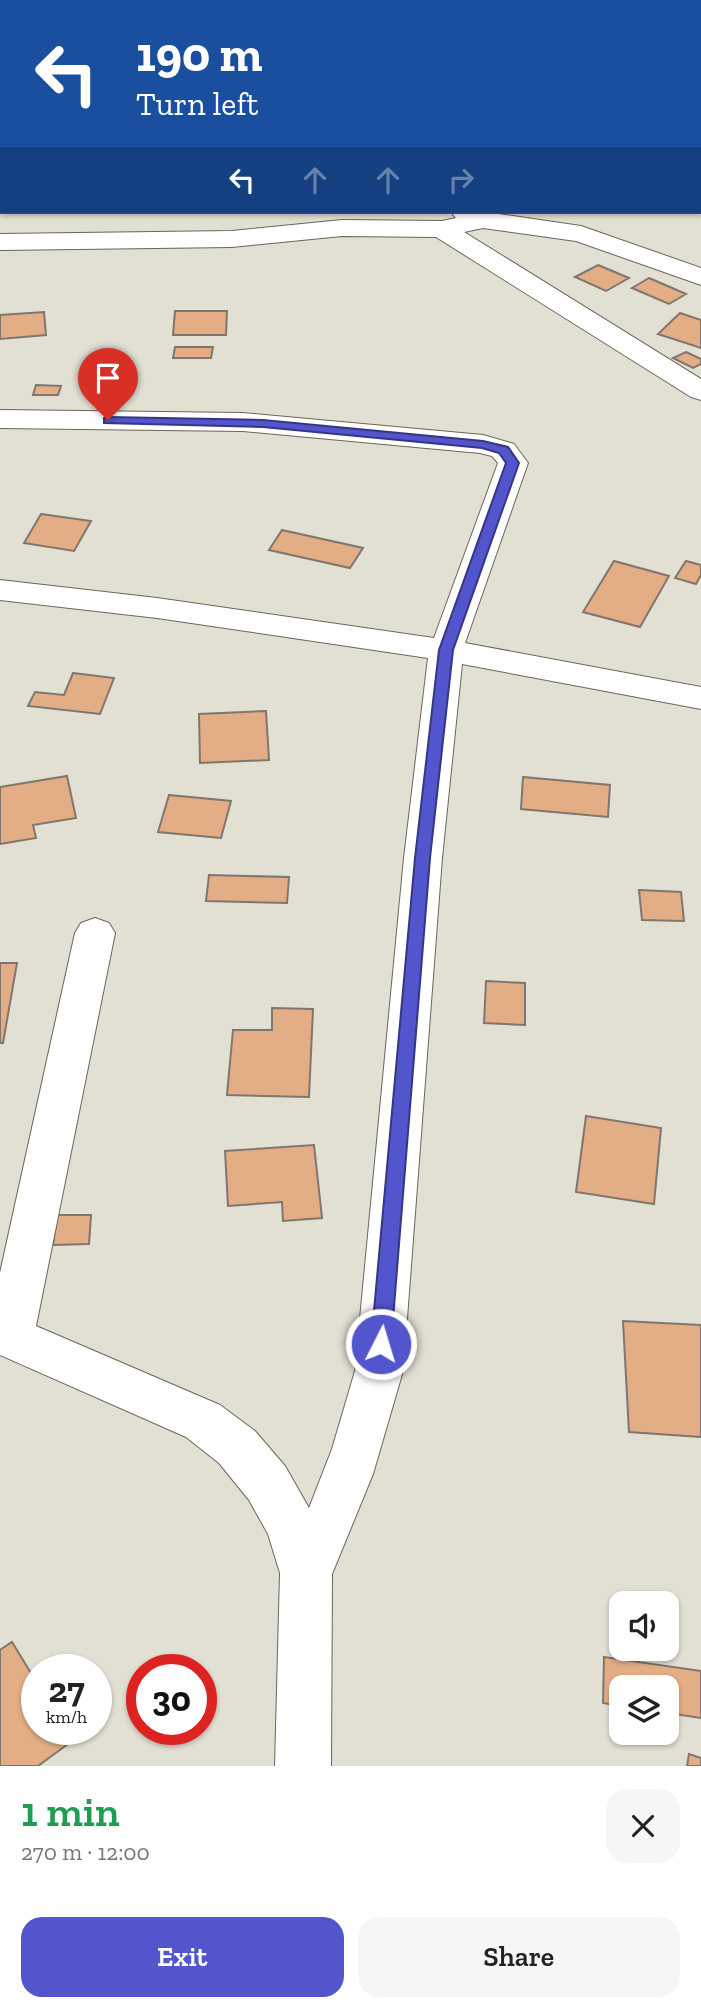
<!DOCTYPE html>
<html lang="en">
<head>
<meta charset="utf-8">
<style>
  :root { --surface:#fff; --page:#f6f6f6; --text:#222; --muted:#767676; --accent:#5255cb }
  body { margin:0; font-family:"Zilla Slab",serif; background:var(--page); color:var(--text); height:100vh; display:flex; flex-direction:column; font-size:26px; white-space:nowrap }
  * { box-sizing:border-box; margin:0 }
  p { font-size:23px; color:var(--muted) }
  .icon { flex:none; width:38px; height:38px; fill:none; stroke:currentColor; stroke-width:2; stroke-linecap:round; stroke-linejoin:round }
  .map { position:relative; height:1766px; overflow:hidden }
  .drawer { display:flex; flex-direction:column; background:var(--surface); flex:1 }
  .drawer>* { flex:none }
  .hud { position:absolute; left:0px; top:0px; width:702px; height:214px; box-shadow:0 2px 5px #0004; background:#1a4fa0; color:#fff; overflow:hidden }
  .tools { position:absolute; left:609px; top:1591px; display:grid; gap:14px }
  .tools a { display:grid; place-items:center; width:70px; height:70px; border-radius:14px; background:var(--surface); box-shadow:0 2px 5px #0004; font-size:35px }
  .speed { position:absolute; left:21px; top:1654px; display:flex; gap:14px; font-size:35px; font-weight:700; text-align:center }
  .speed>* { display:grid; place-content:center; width:91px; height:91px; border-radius:50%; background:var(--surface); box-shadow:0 2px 5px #0004; line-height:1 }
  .speed small { font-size:18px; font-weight:400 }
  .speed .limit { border:10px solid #d22; background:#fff; color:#111 }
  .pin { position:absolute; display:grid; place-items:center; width:60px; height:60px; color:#fff; margin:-72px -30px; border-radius:50% 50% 50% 0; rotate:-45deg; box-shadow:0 0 7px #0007 }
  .pin .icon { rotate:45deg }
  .me { position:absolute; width:77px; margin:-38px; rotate:5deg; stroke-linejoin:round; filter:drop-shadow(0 0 5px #0008) }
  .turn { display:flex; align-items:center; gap:24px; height:147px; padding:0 21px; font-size:32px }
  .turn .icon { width:91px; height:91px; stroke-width:2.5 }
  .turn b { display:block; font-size:49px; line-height:60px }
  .lanes { display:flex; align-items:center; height:66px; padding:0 21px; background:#0003; justify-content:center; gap:35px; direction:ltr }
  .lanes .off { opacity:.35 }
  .round { display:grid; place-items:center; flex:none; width:74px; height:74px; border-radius:21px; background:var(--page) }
  .head { display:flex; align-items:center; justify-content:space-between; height:119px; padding:0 21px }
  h1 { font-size:42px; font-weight:600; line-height:52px; color:#1e9e55 }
  .primary-button { display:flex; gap:14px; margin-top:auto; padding:14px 21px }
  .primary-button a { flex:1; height:80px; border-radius:21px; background:var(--accent); color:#fff; font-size:28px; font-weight:600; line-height:80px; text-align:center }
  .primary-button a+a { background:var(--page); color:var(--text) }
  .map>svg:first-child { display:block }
  .building { fill:#e3ae86; stroke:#80766e; stroke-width:2 }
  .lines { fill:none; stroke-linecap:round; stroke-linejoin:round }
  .minor-casing { stroke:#69665b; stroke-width:2 }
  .minor { fill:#fff; fill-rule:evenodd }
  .route { fill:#5255cb; stroke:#353784; stroke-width:2 }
</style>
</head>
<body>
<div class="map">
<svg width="701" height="1766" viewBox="0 0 701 1766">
  <rect width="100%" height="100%" fill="#e2dfd3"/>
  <path class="building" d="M598 265 629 278 606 291 575 277Z
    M649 278 686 294 669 304 632 288Z
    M175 311H227L226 335H173Z
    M44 312 46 335 0 339V315Z
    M680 313 701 320V348L658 334Z
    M175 347H213L211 358H173Z
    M686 352 701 359V364L693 368 673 358Z
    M36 385 61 386 58 395H33Z
    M41 514 91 521 74 551 24 543Z
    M282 530 363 548 350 568 269 550Z
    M614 561 669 576 640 627 583 612Z
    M686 561 701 565V575L696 584 675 578Z
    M73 673 114 678 100 714 28 706 35 692 64 695Z
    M266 711 269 760 200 763 199 714Z
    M67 776 76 818 33 825 36 838 0 844V787Z
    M523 777 610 785 608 817 521 809Z
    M169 795 231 801 221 838 158 832Z
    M209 875 289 877 287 903 206 901Z
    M639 890 681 892 684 921 642 920Z
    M0 963H17L3 1043H0Z
    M486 981 525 983V1025L484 1023Z
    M272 1008 313 1009 309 1097 227 1095 233 1030H272Z
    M586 1116 661 1128 654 1204 576 1192Z
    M314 1145 322 1218 283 1221 282 1202 228 1206 225 1151Z
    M57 1215H91L89 1244 53 1245Z
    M623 1321 701 1325V1437L629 1432Z
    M12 1642 37 1683V1729H65L72 1741 38 1766H0V1650Z
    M604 1657 701 1671V1718L667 1713V1687H621V1706L603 1703Z
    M689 1754 701 1758V1766H687Z"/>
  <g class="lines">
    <g class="minor-casing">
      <path id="minor" d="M81 0H102L103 2H82Z
        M562 0H586L561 2Z
        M700 91H701V105H700Z
        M451 212H485L581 226 701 268V285L576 241 483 228 464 232 701 379V400L691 397 436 237 342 236 232 247 0 250V234L232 231 342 220 442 221 456 218Z
        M0 410 243 413 483 435 514 444 528 463 465 643 701 687V709L462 664 442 858 403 1371 373 1474 332 1574 331 1766H275L280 1573 268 1534 249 1500 219 1463 186 1437 0 1355V1273L75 933 81 923 95 918 109 923 115 933 36 1326 220 1405 255 1431 285 1466 309 1508 332 1449 355 1371 404 858 428 658 157 618 0 600V580L157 598 434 638 498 463 492 456 480 453 243 431 0 428Z"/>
    </g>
    <use href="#minor" class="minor"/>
  </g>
  <path class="route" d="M108 417 263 420 483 441 508 447 519 463 453 650 430 858 391 1344 388 1350 381 1353 374 1350 371 1344 415 858 439 650 506 463 499 453 482 448 263 427 104 423V418Z"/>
</svg>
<div class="tools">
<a><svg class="icon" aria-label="sound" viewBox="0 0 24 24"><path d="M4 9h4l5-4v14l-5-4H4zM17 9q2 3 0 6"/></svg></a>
<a><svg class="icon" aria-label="layers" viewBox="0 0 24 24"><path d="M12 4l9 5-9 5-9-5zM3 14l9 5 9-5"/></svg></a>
</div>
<div class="speed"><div>27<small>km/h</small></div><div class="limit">30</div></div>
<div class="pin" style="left:108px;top:420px;background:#d93025"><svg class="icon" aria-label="arrive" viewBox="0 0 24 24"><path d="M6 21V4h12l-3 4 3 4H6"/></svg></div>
<svg class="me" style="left:381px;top:1344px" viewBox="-20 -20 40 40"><circle r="17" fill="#5255cb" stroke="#fff" stroke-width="3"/><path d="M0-11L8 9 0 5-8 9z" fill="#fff"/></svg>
<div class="hud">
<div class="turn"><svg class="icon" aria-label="left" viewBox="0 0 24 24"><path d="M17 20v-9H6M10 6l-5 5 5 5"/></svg><div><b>190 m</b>Turn left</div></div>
<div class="lanes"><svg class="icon" aria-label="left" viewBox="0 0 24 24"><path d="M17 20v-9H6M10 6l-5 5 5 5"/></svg><svg class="icon off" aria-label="ahead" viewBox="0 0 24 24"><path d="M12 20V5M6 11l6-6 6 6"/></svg><svg class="icon off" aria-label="ahead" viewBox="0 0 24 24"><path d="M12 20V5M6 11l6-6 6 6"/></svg><svg class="icon off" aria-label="right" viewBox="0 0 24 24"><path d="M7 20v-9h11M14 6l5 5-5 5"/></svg></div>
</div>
</div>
<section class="drawer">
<div class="head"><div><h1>1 min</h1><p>270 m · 12:00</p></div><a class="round"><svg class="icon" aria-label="close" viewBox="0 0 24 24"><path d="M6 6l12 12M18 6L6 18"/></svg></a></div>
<div class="primary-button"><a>Exit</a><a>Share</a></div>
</section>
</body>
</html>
